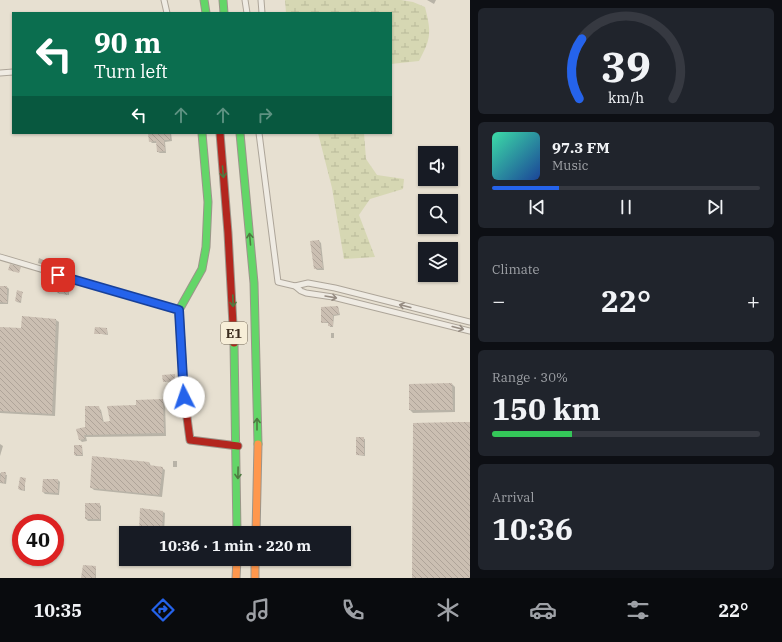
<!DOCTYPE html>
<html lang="en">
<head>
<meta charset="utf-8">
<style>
  :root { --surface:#171b24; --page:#20242c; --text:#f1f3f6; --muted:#9ea1a6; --line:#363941; --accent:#2563eb }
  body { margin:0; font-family:"IBM Plex Serif",serif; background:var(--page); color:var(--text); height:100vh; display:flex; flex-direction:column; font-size:15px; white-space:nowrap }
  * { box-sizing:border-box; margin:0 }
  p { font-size:13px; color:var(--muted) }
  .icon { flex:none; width:22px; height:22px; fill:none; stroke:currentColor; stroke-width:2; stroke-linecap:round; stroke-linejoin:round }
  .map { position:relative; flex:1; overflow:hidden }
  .sheet { display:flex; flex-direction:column; gap:8px; padding:8px; background:#0d0f14; width:312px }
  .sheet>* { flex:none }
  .hud { position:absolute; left:12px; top:12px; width:380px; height:122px; border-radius:0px; box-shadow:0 1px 3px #0004; background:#0b6e4f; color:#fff; overflow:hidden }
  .buttons { position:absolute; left:418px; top:146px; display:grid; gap:8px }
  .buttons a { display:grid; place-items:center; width:40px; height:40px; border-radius:0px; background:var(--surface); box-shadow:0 1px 3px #0004; font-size:20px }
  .speed { position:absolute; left:12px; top:514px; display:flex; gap:8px; font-size:20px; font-weight:700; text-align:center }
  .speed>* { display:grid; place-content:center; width:52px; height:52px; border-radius:50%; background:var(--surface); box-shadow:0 1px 3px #0004; line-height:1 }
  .speed .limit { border:6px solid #d22; background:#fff; color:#111 }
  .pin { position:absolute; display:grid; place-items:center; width:34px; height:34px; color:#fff; margin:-17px; border-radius:8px; box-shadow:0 2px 6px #0006 }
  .me { position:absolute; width:44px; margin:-22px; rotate:356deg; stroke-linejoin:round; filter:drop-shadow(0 0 3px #0008) }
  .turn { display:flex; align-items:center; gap:14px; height:84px; padding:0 16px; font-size:18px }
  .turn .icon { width:52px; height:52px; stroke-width:2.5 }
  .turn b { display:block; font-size:28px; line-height:34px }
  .lanes { display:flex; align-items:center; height:38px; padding:0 16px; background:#0003; justify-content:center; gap:20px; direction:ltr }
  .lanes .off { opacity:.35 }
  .big { font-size:30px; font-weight:700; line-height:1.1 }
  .sheet .widget { flex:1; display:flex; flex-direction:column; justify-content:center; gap:6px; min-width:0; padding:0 14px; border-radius:6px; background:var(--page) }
  .sheet .dial { align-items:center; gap:0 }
  .dial svg { height:104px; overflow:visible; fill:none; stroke:var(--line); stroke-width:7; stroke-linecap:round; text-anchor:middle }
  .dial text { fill:var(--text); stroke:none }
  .song { display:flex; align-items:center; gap:12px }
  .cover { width:48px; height:48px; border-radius:6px; background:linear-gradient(135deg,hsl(160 70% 55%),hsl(220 70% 35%)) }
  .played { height:4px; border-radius:2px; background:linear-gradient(90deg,var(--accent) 25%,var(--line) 25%) }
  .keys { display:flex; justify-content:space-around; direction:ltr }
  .heat { display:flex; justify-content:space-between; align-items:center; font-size:22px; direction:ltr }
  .charge { height:6px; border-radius:3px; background:linear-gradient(90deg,#34c759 30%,var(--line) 0) }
  .trip { position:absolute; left:119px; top:526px; width:232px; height:40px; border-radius:0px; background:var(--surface); box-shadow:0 1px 3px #0004; font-weight:700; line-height:40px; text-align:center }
  .dock { display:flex; height:64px; justify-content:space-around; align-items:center; background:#090b0e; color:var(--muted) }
  .dock .icon { width:28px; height:28px }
  .dock .selected { color:var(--accent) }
  .dock b { font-size:18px; color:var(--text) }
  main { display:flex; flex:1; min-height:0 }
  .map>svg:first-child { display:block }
  .wetland { fill:url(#wetland-marsh) }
  .shadow { fill:#0003 }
  .building { fill:url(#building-back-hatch) }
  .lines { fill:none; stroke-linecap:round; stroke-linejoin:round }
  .street-casing { stroke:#ada599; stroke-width:7 }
  .fast-casing { stroke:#9c958a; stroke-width:9 }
  .slow-casing { stroke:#9c958a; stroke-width:9 }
  .jam-casing { stroke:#9c958a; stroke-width:9 }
  .street { stroke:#efebe3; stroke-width:5 }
  .fast { stroke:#63d668; stroke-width:7 }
  .slow { stroke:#ff974d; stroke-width:7 }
  .jam { stroke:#b3261e; stroke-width:7 }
  .oneway { stroke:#4e7a40 }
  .oneway2 { stroke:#968c82 }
  .route-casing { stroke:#184099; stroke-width:10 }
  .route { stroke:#2563eb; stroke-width:7 }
  .labels { text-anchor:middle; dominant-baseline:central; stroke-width:4; stroke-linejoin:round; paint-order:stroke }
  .shield { fill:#f7eed8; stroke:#756857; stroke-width:1 }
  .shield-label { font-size:13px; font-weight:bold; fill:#3d2e20 }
</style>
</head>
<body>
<main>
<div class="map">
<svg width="470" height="578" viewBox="0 0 470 578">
  <defs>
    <pattern id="wetland-marsh" width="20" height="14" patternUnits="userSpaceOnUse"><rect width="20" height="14" fill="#d6d7b3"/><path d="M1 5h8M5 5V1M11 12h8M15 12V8" fill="none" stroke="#b9b99a"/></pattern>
    <pattern id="building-back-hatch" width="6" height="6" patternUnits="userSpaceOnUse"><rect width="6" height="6" fill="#cbbfb2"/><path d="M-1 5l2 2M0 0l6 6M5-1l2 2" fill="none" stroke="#afa499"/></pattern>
  </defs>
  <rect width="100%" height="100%" fill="#e7e0d1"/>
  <g class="wetland">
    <path d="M285,0H401L413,2L425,7C431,32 432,37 419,61L391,64V13H286Z"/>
    <path d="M318,133H364L366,159L377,175L404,179L403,189L370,199L359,215L375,257L344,259L332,188Z"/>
  </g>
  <g class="shadow">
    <path d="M427,0H436L434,4Z"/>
    <path d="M149,133H171L172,141L165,142L166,153H160L158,152L157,143H152L150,141Z"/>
    <path d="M319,241L321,243L324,270H317L315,268Z"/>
    <path d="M39,258L46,261L44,265L38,263Z"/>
    <path d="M69,283V295L58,293Z"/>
    <path d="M0,287H7L9,289L8,304H0Z"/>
    <path d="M22,293L21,303L17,302L16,301Z"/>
    <path d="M338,307L340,315L334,316L333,327H330L329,323H323L322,322Z"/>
    <path d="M56,320L59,322L55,416L0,413V328L22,329Z"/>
    <path d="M107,329L108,335L95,333Z"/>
    <rect x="331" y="333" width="3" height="5"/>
    <path d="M174,375L176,382L164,381Z"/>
    <path d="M452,384L455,387V412L413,413L410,410Z"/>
    <path d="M163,400L165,403L166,436L86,437L87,441L82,442L80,440L98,407L101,410L104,423L111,422L137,406Z"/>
    <path d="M357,438L365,439V456L357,455Z"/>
    <path d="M0,444L3,446L0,456Z"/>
    <path d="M82,446L83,456H76L75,455Z"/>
    <rect x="173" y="461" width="4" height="6"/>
    <path d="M149,462L151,466L162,468L165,470L162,497L94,490L91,487Z"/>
    <path d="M0,473L7,475L6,484L0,483Z"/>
    <path d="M25,479V491L20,490L19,489Z"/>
    <path d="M58,480L60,482L59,495L45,494L43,492Z"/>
    <path d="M99,504L101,506V521H88L86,519Z"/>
    <path d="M163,512L165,513L164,533H140Z"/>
    <path d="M96,567V578H82Z"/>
  </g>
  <g class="building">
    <path d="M148,133H170V140H164L165,151L157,152L156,141L149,142Z"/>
    <path d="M319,240L323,268L314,269L310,241Z"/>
    <path d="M10,264L21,267L19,273L8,270Z"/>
    <path d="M59,278L70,282L68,295L57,293Z"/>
    <path d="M0,286H7V303L0,302Z"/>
    <path d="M17,290L23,292L20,302L15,301Z"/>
    <path d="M338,306L339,314L333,315V326H328V322L321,323V307Z"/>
    <path d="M22,316L56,319L52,414L0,411V327L21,328Z"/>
    <path d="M95,327L107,328V334H94Z"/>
    <path d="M175,374V381L163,382L162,375Z"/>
    <path d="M452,383L453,410H409V384Z"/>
    <path d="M163,399L164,433L84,435L85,439L79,440L76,429L85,427V406H99L103,422L110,421L107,406L136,405V400Z"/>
    <path d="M457,422H470V578H412L413,423Z"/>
    <rect x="356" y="437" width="8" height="18"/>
    <rect x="74" y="445" width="8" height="10"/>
    <path d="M92,456L149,462V465L163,467L159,495L90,488Z"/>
    <path d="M1,472H6L4,483L0,482Z"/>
    <path d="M20,477L26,478L24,490L18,489Z"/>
    <path d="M43,479H58V493L42,492Z"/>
    <rect x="85" y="503" width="15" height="16"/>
    <path d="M140,508L163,511L162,533H139Z"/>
    <path d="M83,565L96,566L95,578H81Z"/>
  </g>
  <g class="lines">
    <g class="street-casing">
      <g id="street">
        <path d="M164,0L167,13"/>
        <path d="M245,0L247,13"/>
        <path d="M261,0L262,13"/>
        <path d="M0,73L13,72"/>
        <path d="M259,133L278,282L295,286L301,291L306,293L333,297L470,331"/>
        <path d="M0,257L179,310"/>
        <path d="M295,286L308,283L335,288L470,322"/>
      </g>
    </g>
    <g class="fast-casing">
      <g id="fast">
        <path d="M204,0L206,13"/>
        <path d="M223,0L224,13"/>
        <path d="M240,133L254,283L258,444"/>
        <path d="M234,343L237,533"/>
        <path d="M184,395L179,310L202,269L206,247L208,202L202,133"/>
      </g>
    </g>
    <g class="slow-casing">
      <g id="slow">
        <path d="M256,533L258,444"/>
        <path d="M255,559V578"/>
        <path d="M236,578L237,559"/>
      </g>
    </g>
    <g class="jam-casing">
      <g id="jam">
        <path d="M220,133L228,233L234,343"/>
        <path d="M184,395L190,440L238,446"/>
      </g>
    </g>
    <use href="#street" class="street"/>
    <use href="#fast" class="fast"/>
    <use href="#slow" class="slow"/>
    <use href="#jam" class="jam"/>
  </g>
  <defs><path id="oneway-shaft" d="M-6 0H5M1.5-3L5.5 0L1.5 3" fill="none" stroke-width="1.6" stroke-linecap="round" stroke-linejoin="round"/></defs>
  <g class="oneway">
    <use href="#oneway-shaft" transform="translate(223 172) rotate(85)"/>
    <use href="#oneway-shaft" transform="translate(250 239) rotate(-95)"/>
    <use href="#oneway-shaft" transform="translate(233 301) rotate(88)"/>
    <use href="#oneway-shaft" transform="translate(257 424) rotate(-90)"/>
    <use href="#oneway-shaft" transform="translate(238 473) rotate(91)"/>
  </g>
  <g class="oneway2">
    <use href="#oneway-shaft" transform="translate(331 297) rotate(10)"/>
    <use href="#oneway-shaft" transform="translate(405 306) rotate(-166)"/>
    <use href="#oneway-shaft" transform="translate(458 328) rotate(14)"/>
  </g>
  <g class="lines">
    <g class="route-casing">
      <path id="route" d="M58,275L179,310L184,397"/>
    </g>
    <use href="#route" class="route"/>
  </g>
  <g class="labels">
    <rect class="shield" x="221" y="322" width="26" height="22" rx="3"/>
    <g class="shield-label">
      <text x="234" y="333">E1</text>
    </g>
  </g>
</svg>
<div class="buttons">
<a><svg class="icon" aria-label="sound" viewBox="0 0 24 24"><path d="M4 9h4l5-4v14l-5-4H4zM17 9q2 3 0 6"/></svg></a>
<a><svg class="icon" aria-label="search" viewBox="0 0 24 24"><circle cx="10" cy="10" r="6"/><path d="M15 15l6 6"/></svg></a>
<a><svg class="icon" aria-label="layers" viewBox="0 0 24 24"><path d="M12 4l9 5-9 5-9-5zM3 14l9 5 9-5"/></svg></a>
</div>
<div class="speed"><div class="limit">40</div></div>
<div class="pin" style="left:58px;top:275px;background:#d93025"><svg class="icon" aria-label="arrive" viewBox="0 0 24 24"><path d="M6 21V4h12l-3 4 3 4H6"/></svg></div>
<svg class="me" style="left:184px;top:397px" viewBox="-20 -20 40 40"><circle r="19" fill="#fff"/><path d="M0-13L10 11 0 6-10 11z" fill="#2563eb"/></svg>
<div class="trip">10:36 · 1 min · 220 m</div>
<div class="hud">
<div class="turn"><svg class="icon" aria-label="left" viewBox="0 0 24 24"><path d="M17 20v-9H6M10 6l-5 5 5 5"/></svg><div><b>90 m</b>Turn left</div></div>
<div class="lanes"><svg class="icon" aria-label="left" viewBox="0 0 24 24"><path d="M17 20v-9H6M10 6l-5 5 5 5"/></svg><svg class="icon off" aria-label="ahead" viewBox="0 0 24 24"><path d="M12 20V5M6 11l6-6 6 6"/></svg><svg class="icon off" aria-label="ahead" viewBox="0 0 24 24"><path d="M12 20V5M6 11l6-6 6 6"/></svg><svg class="icon off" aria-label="right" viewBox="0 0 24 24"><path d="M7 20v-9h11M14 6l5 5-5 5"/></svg></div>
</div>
</div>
<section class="sheet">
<div class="widget dial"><svg viewBox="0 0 100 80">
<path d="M14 69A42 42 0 1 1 86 69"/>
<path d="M14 69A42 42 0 0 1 16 23" stroke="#2563eb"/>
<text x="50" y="56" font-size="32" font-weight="700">39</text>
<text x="50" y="72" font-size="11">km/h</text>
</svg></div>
<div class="widget">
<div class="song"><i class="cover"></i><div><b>97.3 FM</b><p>Music</p></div></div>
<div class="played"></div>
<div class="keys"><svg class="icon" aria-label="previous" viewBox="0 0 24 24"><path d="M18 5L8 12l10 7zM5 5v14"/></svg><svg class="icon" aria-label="pause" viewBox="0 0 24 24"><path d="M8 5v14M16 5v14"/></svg><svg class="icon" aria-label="next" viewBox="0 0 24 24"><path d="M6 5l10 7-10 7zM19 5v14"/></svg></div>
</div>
<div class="widget"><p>Climate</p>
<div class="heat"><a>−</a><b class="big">22°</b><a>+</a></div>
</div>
<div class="widget"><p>Range · 30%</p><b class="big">150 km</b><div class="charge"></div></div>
<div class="widget"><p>Arrival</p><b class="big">10:36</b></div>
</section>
</main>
<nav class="dock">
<b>10:35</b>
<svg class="icon selected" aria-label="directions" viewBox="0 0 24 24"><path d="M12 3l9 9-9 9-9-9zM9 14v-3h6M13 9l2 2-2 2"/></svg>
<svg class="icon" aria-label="music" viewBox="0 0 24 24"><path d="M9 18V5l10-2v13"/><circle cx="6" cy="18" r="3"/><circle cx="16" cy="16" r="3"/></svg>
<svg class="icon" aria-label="phone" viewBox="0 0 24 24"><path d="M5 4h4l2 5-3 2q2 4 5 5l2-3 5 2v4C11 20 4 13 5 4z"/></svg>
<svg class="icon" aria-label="climate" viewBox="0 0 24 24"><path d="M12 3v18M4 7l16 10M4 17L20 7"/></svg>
<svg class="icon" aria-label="car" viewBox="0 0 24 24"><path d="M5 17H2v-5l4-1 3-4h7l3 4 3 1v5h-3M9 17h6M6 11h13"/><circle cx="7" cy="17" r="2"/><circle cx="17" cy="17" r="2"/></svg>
<svg class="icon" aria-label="filters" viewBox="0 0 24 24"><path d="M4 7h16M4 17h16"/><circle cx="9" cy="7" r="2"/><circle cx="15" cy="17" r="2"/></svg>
<b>22°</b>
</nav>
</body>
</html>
